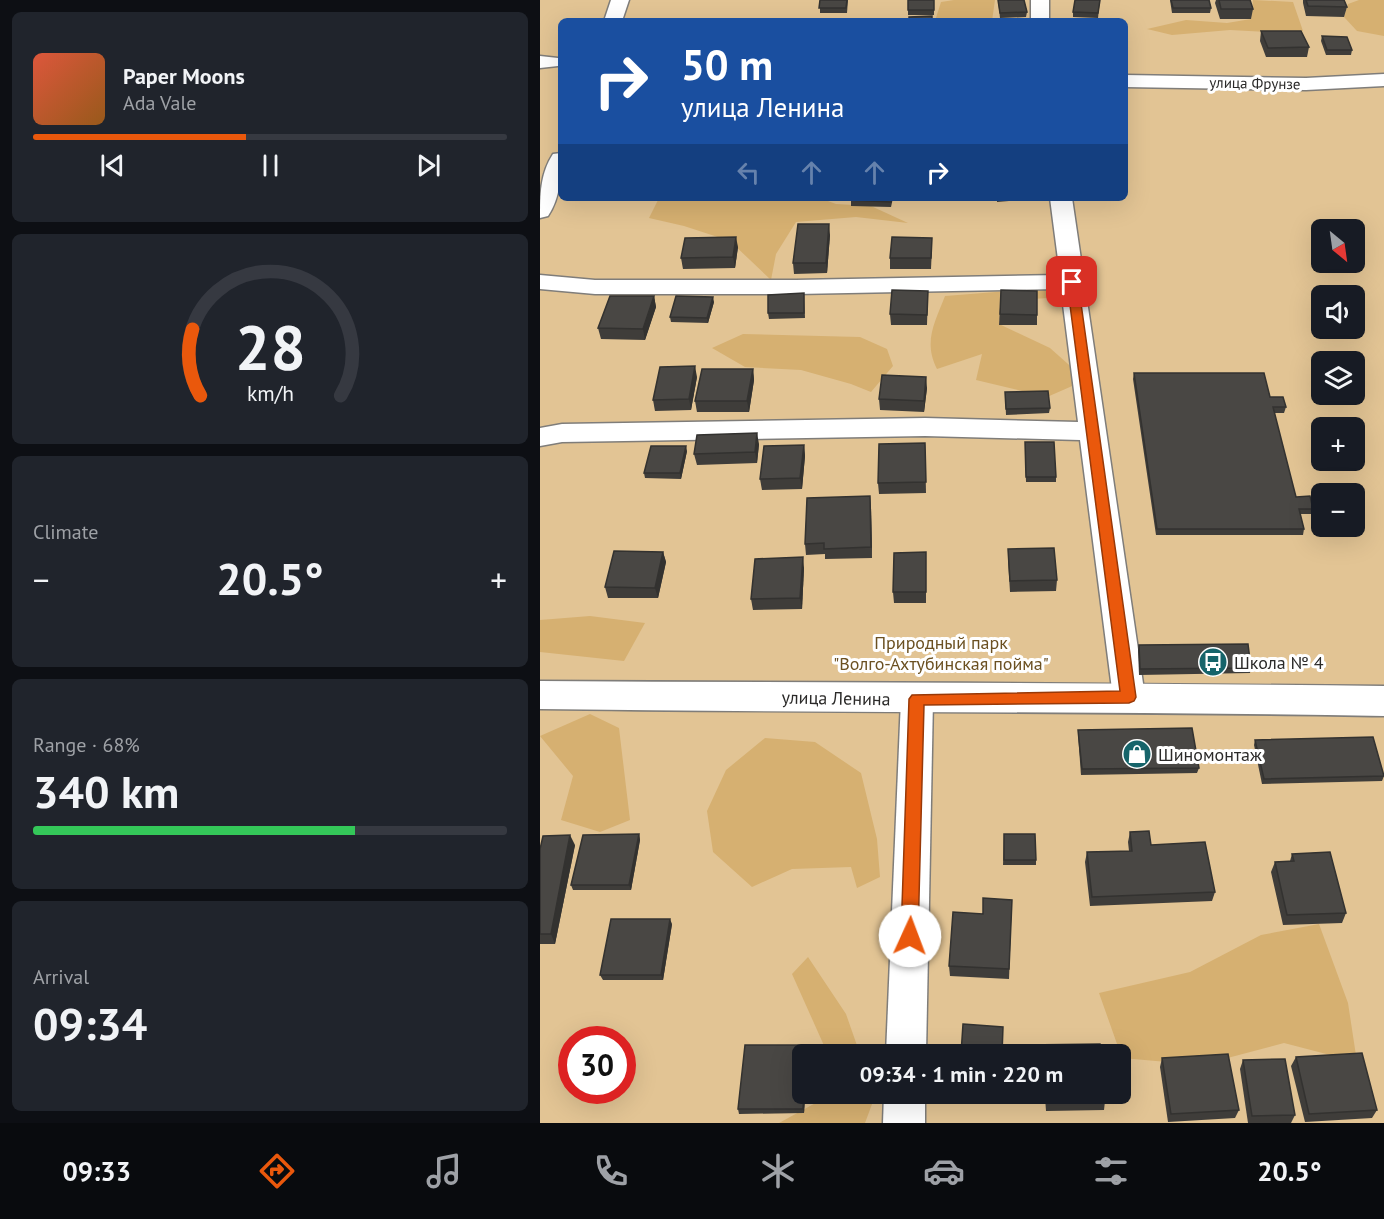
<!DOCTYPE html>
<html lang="en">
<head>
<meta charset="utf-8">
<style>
  :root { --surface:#171b24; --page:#20242c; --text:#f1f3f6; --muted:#9ea1a6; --line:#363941; --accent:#ea580c }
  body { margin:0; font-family:"PT Sans",sans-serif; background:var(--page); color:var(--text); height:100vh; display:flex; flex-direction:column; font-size:22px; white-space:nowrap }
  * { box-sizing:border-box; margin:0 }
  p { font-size:20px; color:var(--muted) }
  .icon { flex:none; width:33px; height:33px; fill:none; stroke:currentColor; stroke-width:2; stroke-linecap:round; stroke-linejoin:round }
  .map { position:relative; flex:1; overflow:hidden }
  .details { display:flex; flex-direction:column; gap:12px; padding:12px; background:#0d0f14; width:540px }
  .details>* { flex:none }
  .guide { position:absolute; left:18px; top:18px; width:570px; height:183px; border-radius:9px; box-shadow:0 6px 24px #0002; background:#1a4fa0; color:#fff; overflow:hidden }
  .needle { width:39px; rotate:151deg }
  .fabs { position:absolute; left:771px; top:219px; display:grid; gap:12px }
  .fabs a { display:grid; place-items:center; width:54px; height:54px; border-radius:9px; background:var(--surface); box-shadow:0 6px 24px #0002; font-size:30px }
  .speed { position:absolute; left:18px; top:1026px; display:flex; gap:12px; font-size:30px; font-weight:700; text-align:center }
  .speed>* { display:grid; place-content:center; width:78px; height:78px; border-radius:50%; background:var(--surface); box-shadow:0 6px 24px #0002; line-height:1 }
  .speed .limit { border:9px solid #d22; background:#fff; color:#111 }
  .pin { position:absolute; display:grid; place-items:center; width:51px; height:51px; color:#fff; margin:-26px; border-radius:12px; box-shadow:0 3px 9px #0006 }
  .me { position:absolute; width:66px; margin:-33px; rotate:2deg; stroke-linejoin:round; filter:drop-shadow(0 0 4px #0008) }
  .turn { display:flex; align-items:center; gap:21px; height:126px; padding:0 24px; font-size:27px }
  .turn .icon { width:78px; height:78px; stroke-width:2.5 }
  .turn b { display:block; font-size:42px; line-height:51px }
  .lanes { display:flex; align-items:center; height:57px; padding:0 24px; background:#0003; justify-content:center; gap:30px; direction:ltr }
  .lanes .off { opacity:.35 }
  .big { font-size:45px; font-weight:700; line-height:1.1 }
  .details .tile { flex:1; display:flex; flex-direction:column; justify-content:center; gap:9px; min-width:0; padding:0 21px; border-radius:9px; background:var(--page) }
  .details .dial { align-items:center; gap:0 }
  .dial svg { height:156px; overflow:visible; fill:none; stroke:var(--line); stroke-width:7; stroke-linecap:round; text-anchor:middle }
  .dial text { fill:var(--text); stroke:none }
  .song { display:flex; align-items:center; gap:18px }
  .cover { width:72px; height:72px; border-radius:9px; background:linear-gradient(135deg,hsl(10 70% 55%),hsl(30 70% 35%)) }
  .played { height:6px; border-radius:3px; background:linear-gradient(90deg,var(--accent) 45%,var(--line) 45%) }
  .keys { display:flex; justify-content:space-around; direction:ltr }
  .heat { display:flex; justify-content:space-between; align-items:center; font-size:33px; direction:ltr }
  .charge { height:9px; border-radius:4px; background:linear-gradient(90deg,#34c759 68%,var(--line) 0) }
  .trip { position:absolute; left:252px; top:1044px; width:339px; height:60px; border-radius:9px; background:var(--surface); box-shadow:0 6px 24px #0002; font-weight:700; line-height:60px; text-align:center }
  .tab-bar { display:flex; height:96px; justify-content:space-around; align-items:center; background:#090b0e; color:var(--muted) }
  .tab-bar .icon { width:42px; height:42px }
  .tab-bar .active { color:var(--accent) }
  .tab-bar b { font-size:27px; color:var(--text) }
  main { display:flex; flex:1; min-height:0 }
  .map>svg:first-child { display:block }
  .green { fill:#e2c494; fill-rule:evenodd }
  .forest { fill:#d6b071 }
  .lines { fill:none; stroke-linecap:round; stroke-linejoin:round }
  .street-casing { stroke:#7f7d7a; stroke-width:3 }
  .secondary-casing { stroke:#7f7d7a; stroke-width:3 }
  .street { fill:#fff; fill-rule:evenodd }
  .secondary { fill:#fff; fill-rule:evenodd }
  .wall { fill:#3f3d3a }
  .shaded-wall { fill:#333230 }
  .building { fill:#494744; stroke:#333230; stroke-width:1.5 }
  .route { fill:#ea580c; stroke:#983908; stroke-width:1.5 }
  .labels { text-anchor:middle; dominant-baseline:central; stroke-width:6; stroke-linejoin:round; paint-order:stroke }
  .far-street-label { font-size:15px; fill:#2b2a29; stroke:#fff }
  .park-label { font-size:18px; fill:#6b5021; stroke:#fff }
  .poi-label { font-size:18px; fill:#2b2a29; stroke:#fff; text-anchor:start }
  .street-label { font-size:18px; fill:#2b2a29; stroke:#fff }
</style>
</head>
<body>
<main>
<section class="details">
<div class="tile">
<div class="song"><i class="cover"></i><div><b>Paper Moons</b><p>Ada Vale</p></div></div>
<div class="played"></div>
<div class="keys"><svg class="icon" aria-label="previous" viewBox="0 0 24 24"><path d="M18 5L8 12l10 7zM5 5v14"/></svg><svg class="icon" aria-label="pause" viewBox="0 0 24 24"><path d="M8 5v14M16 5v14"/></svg><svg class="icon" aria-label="next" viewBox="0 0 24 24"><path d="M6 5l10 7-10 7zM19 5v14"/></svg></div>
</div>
<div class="tile dial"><svg viewBox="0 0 100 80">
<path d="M14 69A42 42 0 1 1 86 69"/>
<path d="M14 69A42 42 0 0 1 10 35" stroke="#ea580c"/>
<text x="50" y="56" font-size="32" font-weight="700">28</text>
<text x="50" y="72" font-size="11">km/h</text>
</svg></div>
<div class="tile"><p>Climate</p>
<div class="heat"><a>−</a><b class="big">20.5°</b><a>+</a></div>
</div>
<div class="tile"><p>Range · 68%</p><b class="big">340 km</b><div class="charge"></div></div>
<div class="tile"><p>Arrival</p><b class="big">09:34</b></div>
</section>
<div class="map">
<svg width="844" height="1123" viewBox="0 0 844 1123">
  <rect width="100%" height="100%" fill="#edebe7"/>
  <path class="green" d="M0,0H844V1123H0ZM21,21H585V198H21ZM782,230H814V262H782ZM782,296H814V328H782ZM782,362H814V394H782ZM782,428H814V460H782ZM782,494H814V526H782ZM32,1040H82V1090H32ZM262,1054H580V1094H262Z"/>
  <g class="forest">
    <path d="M414,0H455L452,21H395L401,2Z"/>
    <path d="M713,0L753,2L763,31L747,33L690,30L632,35L607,29L646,20L687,23L711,19Z"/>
    <path d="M819,0H844V36L817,31L804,17L808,4Z"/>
    <path d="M119,198H280L296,204L331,206L368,223L316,217L256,222L236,254L231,280L190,241L144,226L109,218Z"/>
    <path d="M507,288L508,298L461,301L459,324L510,348L546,380L507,397L436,380L442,354L397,369C383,342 395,322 405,296Z"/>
    <path d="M203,334L320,337L347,349L353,366L331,392L311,384L261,370L205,367L172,348Z"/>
    <path d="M50,616L105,623L84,661L0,652V620Z"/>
    <path d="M50,714L79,728L90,820L60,832L21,820L33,776L0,736Z"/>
    <path d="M225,738L275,742L321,773L337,839L340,877L317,888L311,867L252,869L212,887L173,852L167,811L186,770Z"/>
    <path d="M779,924L808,1003L817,1062L744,1043L661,1065L582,1058L559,993L650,972L721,935Z"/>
    <path d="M268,957L306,1014L320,1054H286V1050L252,974Z"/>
    <path d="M282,1094H334L335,1096L325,1123H239L281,1100Z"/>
  </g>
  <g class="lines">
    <g class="street-casing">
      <g id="street">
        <path d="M71,0H89L82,21H64Z"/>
        <rect x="491" y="0" width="18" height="21"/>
        <path d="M0,56L18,58L21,62L18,66L0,68Z"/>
        <path d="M844,74V86L766,90L585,87V75L766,78Z"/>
        <path d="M21,153C21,175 21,196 8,216L0,218C0,195 0,174 13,154Z"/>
        <path d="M510,198H532L605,697L601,706L589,710L577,706L573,697L540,440L385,436L22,442L0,446V428L22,424L385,418L538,422L521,289L256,294H55L0,289V275L55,280H256L520,275Z"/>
        <path d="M377,686L389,690L393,699L386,1054H346L361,699L365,690Z"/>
        <path d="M344,1094H385V1123H343Z"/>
      </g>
    </g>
    <g class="secondary-casing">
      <path id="secondary" d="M0,681C281,683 563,682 844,686V716C563,711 281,713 0,709Z"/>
    </g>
    <use href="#street" class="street"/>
    <use href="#secondary" class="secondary"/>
  </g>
  <g class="wall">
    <path d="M280,0H308L307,13H280Z"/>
    <path d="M394,0V15H368V10Z"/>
    <path d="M458,0H484L487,12L486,17L460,18Z"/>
    <path d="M560,0L558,18L533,17V12Z"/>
    <path d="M630,0H669L671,8L670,13H632Z"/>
    <path d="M676,0H710L713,9L711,19H680L675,3Z"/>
    <path d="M763,0H804L807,7L804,17L766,16L763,3Z"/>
    <path d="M721,31L769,47L767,57H726L720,41Z"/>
    <path d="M782,36L812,50L811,55H786L781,41Z"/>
    <path d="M311,198H353L351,207L311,206Z"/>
    <path d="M457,198H482V200L457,202Z"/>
    <path d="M290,235L287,273L254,274L253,263Z"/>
    <path d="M198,247L195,268L143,269L141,258Z"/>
    <path d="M392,248L391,269H350V258Z"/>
    <path d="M461,290L497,315V325H459Z"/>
    <path d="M388,291L387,325H351L350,314Z"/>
    <path d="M264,293L265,318L229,319L228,313Z"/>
    <path d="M114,296L116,307L105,340L61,339L58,328Z"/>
    <path d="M174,302L168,323L131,322L130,317Z"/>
    <path d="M213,369L214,380L209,412H157L155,401Z"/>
    <path d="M594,373L730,397L746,407L744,413H734L756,497L773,509L771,514H760L764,529L763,535H616L593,379Z"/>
    <path d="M157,377L151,410L115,411L113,400Z"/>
    <path d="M387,388L384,412L340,410L339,399Z"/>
    <path d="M465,392L510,408L509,413L466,415Z"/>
    <path d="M485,442L516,477V482H486Z"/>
    <path d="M385,443L386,493L339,494L338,483Z"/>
    <path d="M219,444L217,463L157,465L154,454Z"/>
    <path d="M264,445L265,456L262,489L222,490L220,479Z"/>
    <path d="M147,451L141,479L105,478L104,473Z"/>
    <path d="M331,507L332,558L285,559V554L266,555L265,544Z"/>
    <path d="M468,549L517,580L516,591L470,592L468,560Z"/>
    <path d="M123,552L126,562L118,598H68L65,587Z"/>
    <path d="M386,552V603H354L353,592Z"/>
    <path d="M264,568L262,609L213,610L211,599Z"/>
    <path d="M599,645L711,668L710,673L599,675L598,650Z"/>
    <path d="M538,730L659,768L657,773L541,775L538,735Z"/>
    <path d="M715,740L844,776L842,781L722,784L714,745Z"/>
    <path d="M590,832L611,845L675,892L672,901L550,906L545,862L547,852L589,851L588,842Z"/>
    <path d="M99,834L100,840L91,890H33L31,885Z"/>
    <path d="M464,834L496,860V865H463Z"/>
    <path d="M35,845L15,944H0V849Z"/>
    <path d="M752,854L806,913L802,923L743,925L731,872L735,862L750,861Z"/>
    <path d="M472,900L469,979L410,976L409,966L443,914Z"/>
    <path d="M132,924L123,980H63L60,975Z"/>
    <path d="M268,1045L269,1049L264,1113L199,1114L198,1109Z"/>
    <path d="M756,1057L837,1110L832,1118L765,1122L751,1066Z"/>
    <path d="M622,1058L699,1110L695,1118L628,1122L620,1067Z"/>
    <path d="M703,1060L755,1115L751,1123H708L700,1069Z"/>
    <path d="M487,1094H565V1101L564,1110L506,1111L505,1097L487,1098Z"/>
  </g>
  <g class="shaded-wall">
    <path d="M289,224L290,235L287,273L286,263Z"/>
    <path d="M196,237L198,247L195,268L193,257Z"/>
    <path d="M114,296L116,307L105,340L103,329Z"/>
    <path d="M173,297L174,302L168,323L167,318Z"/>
    <path d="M155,366L157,377L151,410L149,399Z"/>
    <path d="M213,369L214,380L209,412L207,401Z"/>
    <path d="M386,377L387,388L384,412V401Z"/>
    <path d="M217,433L219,444L217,463L215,452Z"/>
    <path d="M264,445L265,456L262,489L260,478Z"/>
    <path d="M146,446L147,451L141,479L140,473Z"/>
    <path d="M330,496L331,507L332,558L331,547Z"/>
    <path d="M123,552L126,562L118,598L115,588Z"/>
    <path d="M263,557L264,568L262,609L260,598Z"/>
    <path d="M99,834L100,840L91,890L89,885Z"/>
    <path d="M30,835L35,845L15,944L11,934Z"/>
    <path d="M130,919L132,924L123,980L121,975Z"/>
    <path d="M264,1094H265L264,1113L263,1109Z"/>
  </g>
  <g class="building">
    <path d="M280,0H307L306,8H279Z"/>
    <rect x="368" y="0" width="26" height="10"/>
    <path d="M458,0H484L487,12L460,13Z"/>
    <path d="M535,0H560L558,13L533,12Z"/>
    <path d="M631,0H669L671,8H633Z"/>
    <path d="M679,0H710L713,9H681Z"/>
    <path d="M766,0H804L807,7L768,6Z"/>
    <path d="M392,16V21H369V17Z"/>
    <path d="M721,31H761L769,47L728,48Z"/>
    <path d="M782,36L807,37L812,50H787Z"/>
    <path d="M311,198H352L351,202L310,200Z"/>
    <path d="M258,224H289L286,263H253Z"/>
    <path d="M196,237L193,257L141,258L145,238Z"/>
    <path d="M352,237L392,238L391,258H350Z"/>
    <path d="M352,290L388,291L387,315L350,314Z"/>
    <path d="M461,290L497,291V315L460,314Z"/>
    <path d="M264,293V313H228V295Z"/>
    <path d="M70,296H114L103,329L58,328Z"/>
    <path d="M136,296L173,297L167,318L130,317Z"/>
    <path d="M155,366L149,399L113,400L120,367Z"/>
    <path d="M162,369H213L207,401H155Z"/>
    <path d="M594,373H724L730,397H743L746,407H733L756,497L770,496L773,509H759L764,529H617Z"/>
    <path d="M342,375L386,377L384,401L339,399Z"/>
    <path d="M508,391L510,408L466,409L465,392Z"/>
    <path d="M217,433L215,452L154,454L157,435Z"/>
    <path d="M485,442H514L516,477H486Z"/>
    <path d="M385,443L386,482L338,483L339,444Z"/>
    <path d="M264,445L260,478L220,479L224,446Z"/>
    <path d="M111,446H146L140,473H104Z"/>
    <path d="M330,496L331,547L284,549V543L265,544L267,498Z"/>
    <path d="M514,548L517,580L470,581L468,549Z"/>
    <path d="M74,551L123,552L115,588L65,587Z"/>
    <path d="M386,552V592H353L354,553Z"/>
    <path d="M263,557L260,598L211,599L215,559Z"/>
    <path d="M708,644L711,668L600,669L599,645Z"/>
    <path d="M652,728L659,768L542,769L538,730Z"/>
    <path d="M833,737L844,776L724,779L715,740Z"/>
    <path d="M609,831L611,845L665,842L675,892L552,897L547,852L592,851L590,832Z"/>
    <path d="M99,834L89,885H31L43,835Z"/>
    <path d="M464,834H495L496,860H464Z"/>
    <path d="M30,835L11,934H0V849L3,836Z"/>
    <path d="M790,852L806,913L747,915L735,862L754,861L752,854Z"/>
    <path d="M443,898L472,900L469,969L409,966L413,912L443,914Z"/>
    <path d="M71,919H130L121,975H60Z"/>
    <path d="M423,1024L463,1027L462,1054H421Z"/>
    <path d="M560,1044L561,1054H486V1045Z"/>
    <path d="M205,1045H268L267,1054H262V1094H264L263,1109H198Z"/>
    <path d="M822,1053L837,1110L769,1114L756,1057Z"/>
    <path d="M688,1054L699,1110L631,1114L622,1058Z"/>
    <path d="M745,1059L755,1115L712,1116L703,1060Z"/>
    <path d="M506,1094H565V1101L507,1103Z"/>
  </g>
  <path class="route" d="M532,279L538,282L596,697L594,701L589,703L384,705L378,936L376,942L370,944L364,942L361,936L369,699L372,695L580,691L527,282Z"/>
  <defs>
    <g id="bus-disc" transform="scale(1.5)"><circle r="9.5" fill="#16646a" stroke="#fff"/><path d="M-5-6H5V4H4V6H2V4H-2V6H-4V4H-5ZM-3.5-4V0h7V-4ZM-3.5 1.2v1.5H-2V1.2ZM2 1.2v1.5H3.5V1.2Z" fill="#fff"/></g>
    <g id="shop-disc" transform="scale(1.5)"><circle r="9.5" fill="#16646a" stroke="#fff"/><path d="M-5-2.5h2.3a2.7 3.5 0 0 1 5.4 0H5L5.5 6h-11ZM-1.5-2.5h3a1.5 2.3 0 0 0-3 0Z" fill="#fff"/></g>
  </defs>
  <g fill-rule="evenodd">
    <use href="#bus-disc" x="673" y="662"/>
    <use href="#shop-disc" x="597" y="754"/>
  </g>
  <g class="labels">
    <g class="far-street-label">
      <text transform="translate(715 83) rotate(1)">улица Фрунзе</text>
    </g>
    <g class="park-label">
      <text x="401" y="642">Природный парк<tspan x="401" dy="21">"Волго-Ахтубинская пойма"</tspan></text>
    </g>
    <g class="poi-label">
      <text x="694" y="662">Школа № 4</text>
      <text x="618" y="754">Шиномонтаж</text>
    </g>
    <g class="street-label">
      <text transform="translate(296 698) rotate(1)">улица Ленина</text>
    </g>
  </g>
</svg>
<div class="fabs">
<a><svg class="needle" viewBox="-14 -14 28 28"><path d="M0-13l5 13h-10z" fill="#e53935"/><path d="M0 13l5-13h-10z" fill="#9ea1a6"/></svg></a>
<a><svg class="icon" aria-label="sound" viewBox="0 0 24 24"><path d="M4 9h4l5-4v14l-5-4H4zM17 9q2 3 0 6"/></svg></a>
<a><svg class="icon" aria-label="layers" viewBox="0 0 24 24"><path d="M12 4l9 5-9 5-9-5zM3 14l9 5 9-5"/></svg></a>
<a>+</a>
<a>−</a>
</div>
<div class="speed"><div class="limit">30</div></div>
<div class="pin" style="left:532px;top:282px;background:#d93025"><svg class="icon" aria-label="arrive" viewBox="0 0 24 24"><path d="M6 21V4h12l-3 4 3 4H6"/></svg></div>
<svg class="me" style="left:370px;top:936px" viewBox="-20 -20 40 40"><circle r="19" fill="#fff"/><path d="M0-13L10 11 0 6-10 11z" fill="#ea580c"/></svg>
<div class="trip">09:34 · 1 min · 220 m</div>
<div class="guide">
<div class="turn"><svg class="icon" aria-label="right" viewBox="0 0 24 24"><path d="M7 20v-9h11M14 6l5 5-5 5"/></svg><div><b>50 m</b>улица Ленина</div></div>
<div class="lanes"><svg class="icon off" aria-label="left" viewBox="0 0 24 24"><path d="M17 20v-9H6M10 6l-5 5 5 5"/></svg><svg class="icon off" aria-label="ahead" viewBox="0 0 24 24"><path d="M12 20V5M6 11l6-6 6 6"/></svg><svg class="icon off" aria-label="ahead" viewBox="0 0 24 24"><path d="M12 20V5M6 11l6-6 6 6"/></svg><svg class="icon" aria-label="right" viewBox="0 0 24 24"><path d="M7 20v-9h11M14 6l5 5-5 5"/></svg></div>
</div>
</div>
</main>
<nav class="tab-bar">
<b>09:33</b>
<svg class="icon active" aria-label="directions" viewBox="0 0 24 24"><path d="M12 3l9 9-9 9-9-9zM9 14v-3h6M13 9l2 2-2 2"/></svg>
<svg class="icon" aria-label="music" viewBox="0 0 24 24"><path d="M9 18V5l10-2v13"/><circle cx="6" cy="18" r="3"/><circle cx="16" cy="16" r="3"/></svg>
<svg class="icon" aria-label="phone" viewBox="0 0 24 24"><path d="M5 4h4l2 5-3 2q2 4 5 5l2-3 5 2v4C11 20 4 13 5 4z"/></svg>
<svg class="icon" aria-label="climate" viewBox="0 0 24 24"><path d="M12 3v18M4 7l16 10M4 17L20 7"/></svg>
<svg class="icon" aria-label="car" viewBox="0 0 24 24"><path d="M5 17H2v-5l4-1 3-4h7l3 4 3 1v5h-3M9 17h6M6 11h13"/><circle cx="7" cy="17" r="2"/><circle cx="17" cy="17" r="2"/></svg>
<svg class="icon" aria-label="filters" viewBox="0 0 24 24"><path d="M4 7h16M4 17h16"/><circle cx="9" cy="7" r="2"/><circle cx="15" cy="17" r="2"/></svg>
<b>20.5°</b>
</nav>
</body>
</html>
